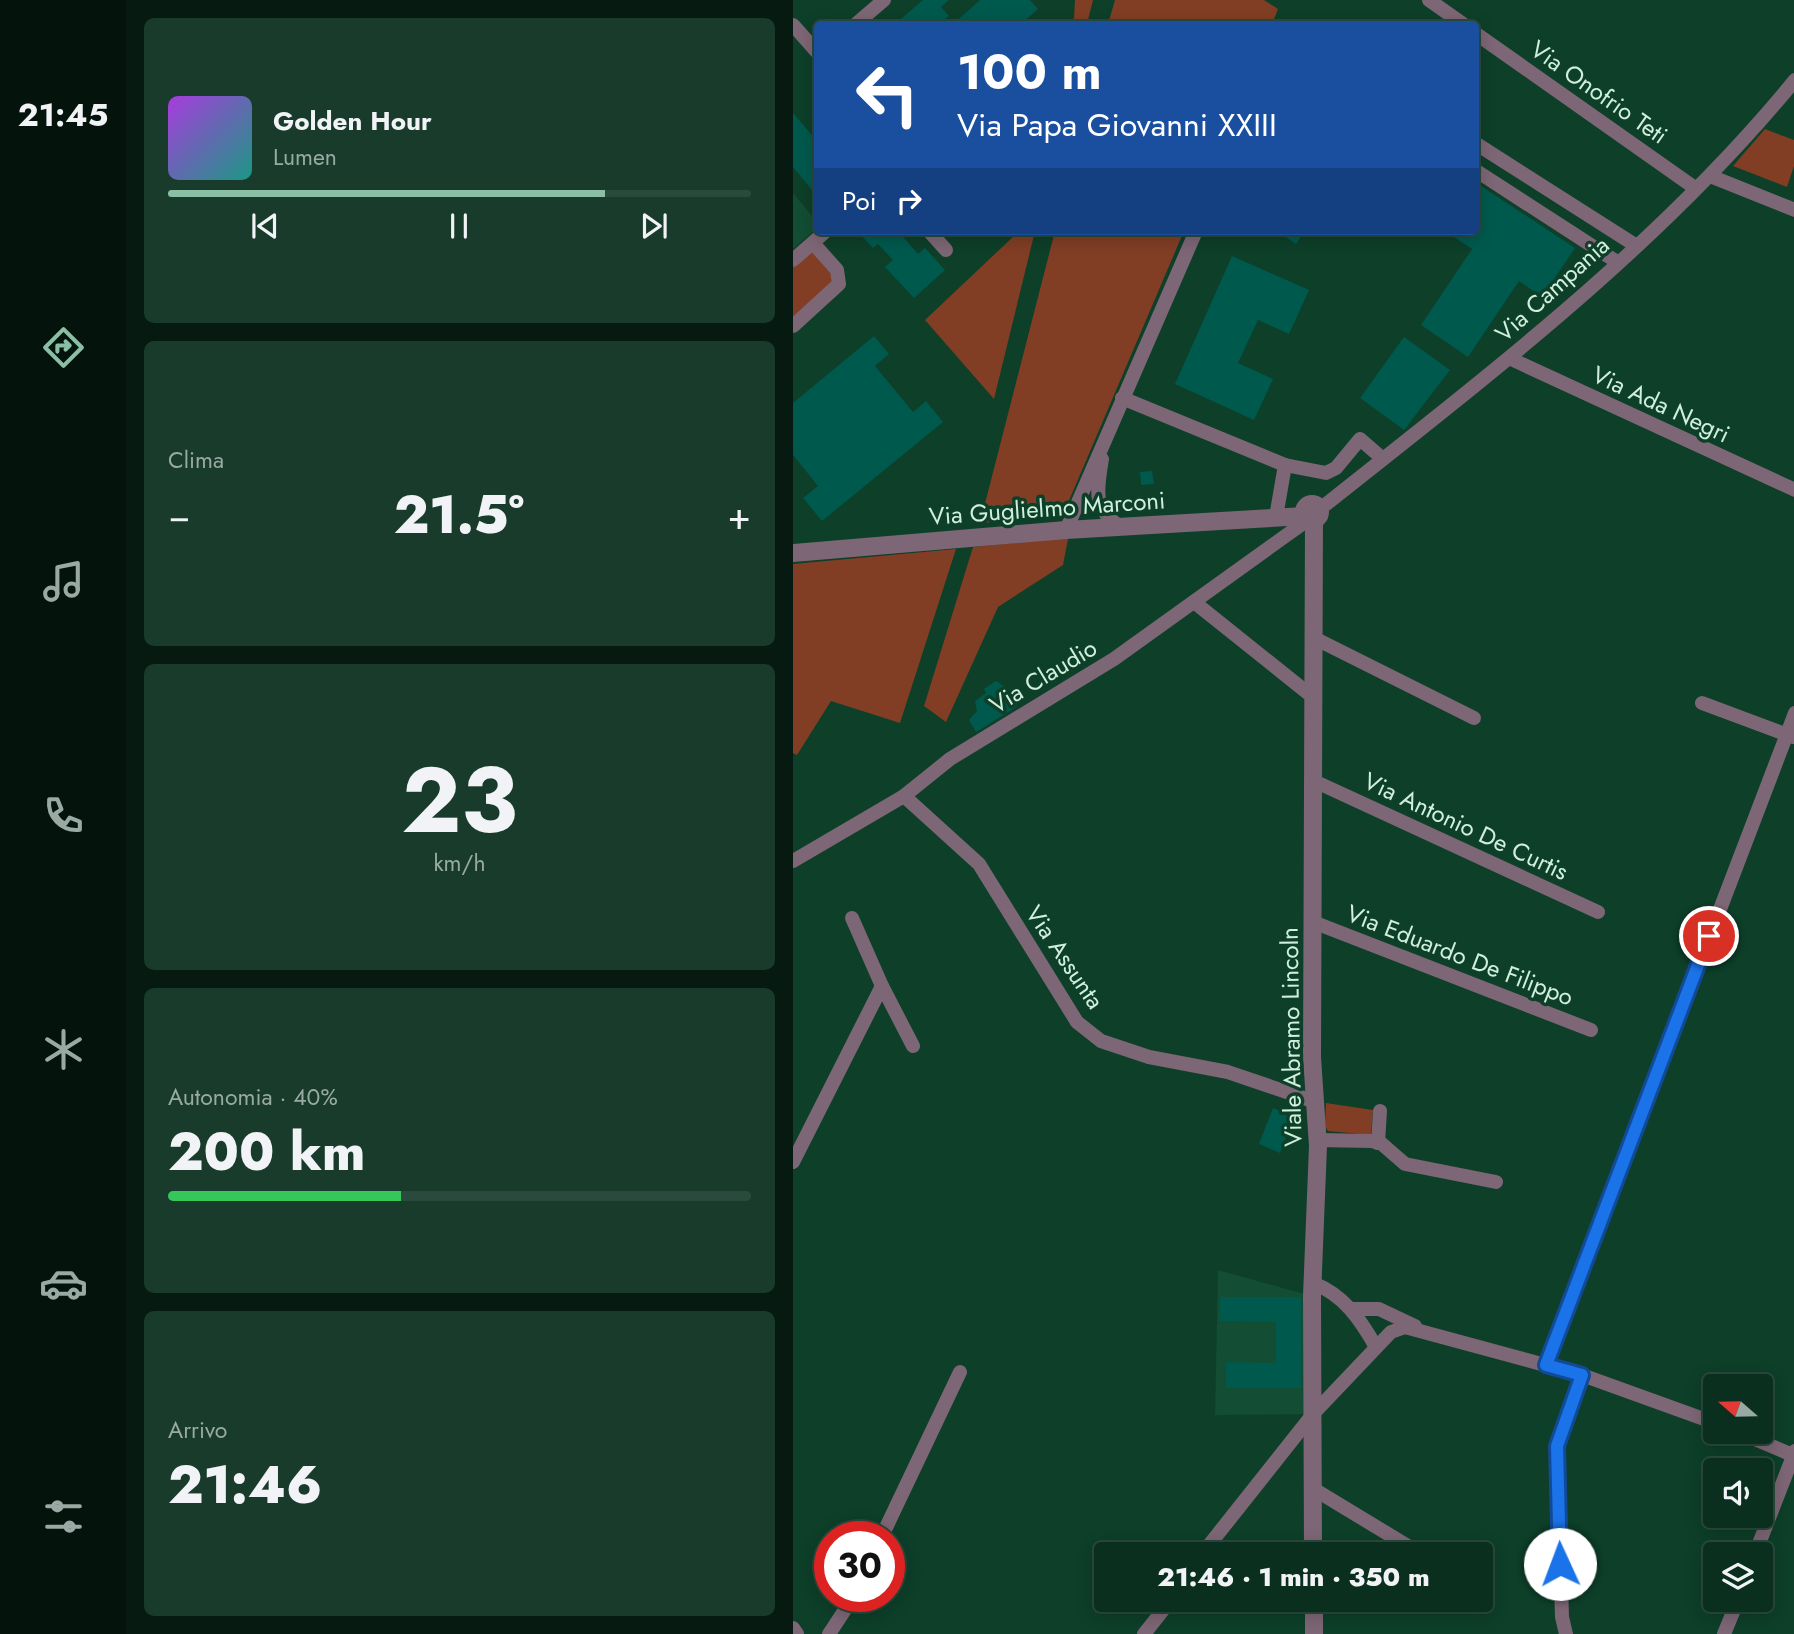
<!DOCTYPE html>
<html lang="it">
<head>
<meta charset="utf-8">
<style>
  :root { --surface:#0a2f1f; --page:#183b2c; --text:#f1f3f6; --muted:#99a9a4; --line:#2a4a3d; --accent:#8abfa5 }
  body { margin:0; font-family:Jost,sans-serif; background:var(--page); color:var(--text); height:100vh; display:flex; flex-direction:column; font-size:26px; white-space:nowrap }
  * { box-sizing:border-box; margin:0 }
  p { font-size:23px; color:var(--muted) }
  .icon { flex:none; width:38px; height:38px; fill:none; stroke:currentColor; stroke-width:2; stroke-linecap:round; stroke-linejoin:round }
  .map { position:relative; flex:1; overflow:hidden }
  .drawer { display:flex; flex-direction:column; gap:18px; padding:18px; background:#061a11; width:667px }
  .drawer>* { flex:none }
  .banner { position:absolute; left:21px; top:21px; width:665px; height:214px; border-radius:7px; box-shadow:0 4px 18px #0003,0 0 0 2px var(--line); background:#1a4fa0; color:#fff; overflow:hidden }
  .needle { width:46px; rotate:290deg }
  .buttons { position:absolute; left:910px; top:1374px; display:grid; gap:14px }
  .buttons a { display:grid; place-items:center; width:70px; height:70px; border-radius:7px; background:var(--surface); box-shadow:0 4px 18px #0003,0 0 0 2px var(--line); font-size:35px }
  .speed { position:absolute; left:21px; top:1521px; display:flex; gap:14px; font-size:35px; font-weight:700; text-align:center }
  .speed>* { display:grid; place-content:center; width:91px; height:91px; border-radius:50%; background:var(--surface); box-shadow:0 4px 18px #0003,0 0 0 2px var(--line); line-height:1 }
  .speed .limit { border:10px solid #d22; background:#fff; color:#111 }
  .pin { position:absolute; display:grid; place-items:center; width:60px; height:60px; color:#fff; margin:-30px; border:4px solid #fff; border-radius:50%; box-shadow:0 2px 7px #0007 }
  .me { position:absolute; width:77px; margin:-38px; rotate:358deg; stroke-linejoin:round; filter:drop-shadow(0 0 5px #0008) }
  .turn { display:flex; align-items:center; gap:24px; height:147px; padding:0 28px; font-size:32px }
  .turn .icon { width:91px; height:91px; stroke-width:2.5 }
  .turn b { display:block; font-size:49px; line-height:60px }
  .then { display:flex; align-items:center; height:66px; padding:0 28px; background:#0003; gap:14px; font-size:26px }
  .big { font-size:52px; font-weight:800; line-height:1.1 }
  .drawer .card { flex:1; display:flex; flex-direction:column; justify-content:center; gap:10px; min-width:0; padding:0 24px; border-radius:10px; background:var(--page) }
  .drawer .dial { align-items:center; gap:0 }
  .dial b { font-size:91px; line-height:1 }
  .song { display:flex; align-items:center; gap:21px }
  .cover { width:84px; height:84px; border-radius:10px; background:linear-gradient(135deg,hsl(280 70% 55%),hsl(170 70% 35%)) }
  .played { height:7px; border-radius:4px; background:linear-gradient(90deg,var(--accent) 75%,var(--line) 75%) }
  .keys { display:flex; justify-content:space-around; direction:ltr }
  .heat { display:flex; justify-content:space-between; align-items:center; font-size:38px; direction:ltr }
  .charge { height:10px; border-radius:5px; background:linear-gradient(90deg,#34c759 40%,var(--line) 0) }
  .trip { position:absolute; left:301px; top:1542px; width:399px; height:70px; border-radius:7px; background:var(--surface); box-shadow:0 4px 18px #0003,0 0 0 2px var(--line); font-weight:800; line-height:70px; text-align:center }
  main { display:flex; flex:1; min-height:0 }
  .menu { display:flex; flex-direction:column; width:126px; justify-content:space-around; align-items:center; background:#04130c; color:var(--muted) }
  .menu .icon { width:49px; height:49px }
  .menu .on { color:var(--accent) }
  .menu b { font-size:32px; color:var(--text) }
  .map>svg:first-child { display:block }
  .built { fill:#124d34 }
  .green { fill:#813e25 }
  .building { fill:#00594d }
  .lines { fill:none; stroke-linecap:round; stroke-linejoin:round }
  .minor { stroke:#7d6675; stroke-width:14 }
  .tertiary { stroke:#7d6675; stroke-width:18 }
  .route-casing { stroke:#114b97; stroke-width:18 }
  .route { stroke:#1a73e8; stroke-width:12 }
  .labels { text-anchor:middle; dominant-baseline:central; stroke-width:7; stroke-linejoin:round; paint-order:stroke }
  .street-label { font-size:24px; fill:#d0f0dd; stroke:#0d3f29 }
</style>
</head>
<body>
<main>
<nav class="menu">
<b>21:45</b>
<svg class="icon on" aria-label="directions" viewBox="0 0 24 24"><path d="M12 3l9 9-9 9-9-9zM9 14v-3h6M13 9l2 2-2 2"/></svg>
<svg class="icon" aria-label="music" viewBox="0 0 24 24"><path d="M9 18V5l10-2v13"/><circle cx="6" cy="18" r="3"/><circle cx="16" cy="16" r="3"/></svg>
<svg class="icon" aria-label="phone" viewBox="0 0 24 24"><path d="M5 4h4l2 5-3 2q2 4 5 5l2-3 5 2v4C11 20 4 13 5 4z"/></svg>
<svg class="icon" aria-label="climate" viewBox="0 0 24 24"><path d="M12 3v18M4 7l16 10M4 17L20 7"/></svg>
<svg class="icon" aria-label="car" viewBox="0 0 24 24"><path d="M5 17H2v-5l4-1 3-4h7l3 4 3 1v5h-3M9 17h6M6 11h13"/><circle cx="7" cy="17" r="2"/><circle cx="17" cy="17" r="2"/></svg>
<svg class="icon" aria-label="filters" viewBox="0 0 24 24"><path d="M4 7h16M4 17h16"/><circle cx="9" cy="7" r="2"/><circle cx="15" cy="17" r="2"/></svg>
</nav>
<section class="drawer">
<div class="card">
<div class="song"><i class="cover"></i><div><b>Golden Hour</b><p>Lumen</p></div></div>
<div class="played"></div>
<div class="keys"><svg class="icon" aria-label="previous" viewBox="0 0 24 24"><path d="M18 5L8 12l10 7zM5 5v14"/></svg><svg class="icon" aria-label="pause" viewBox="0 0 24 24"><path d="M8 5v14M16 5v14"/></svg><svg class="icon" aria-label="next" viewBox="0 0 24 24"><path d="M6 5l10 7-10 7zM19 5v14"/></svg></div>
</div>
<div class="card"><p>Clima</p>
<div class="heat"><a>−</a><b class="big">21.5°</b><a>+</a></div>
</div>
<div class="card dial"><b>23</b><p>km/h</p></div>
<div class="card"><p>Autonomia · 40%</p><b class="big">200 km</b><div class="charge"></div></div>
<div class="card"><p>Arrivo</p><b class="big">21:46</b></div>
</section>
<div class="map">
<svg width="1002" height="1634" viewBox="0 0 1002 1634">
  <rect width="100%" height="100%" fill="#0d3f29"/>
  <g class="built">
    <path d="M0,193L24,222V228L0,249Z"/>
    <path d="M425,1270L519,1296L520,1414L422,1415Z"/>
  </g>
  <g class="green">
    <path d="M282,0H300L294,24H274L281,18Z"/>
    <path d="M322,0H471L485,9L479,24H315Z"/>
    <path d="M972,129L1001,140V166L994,187L940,166Z"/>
    <path d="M218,231H242L201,399L132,320L222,235Z"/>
    <path d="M262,231H391L269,517L187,523Z"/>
    <path d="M22,241L46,284L0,322V260Z"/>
    <path d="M260,539H275L270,565L205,607L153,722L131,706L180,547Z"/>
    <path d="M163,549L107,723L38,701L4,755L0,753V564Z"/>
    <path d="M533,1103L580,1110L578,1135L535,1131L532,1126Z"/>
  </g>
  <g class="building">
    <path d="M130,0H156L148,7L156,16L146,24H102Z"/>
    <path d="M187,0H237L245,9L228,24H160Z"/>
    <path d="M0,113L24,141V196L0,167Z"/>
    <path d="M682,182L782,248L749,297L726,281L675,357L628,325L679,249L652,231H682Z"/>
    <path d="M64,231H105L125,254L132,248L152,270L121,298L92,267L100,260L85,244L80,248Z"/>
    <path d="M484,231H512L503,244Z"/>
    <path d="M439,256L516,290L496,334L465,320L445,363L480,379L461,420L382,384Z"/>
    <path d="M81,336L96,354L82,366L120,412L133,401L150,422L29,521L10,498L25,486L0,455V403Z"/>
    <path d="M611,337L657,370L611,430L567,398Z"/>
    <path d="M359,471L361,484L348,485L347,472Z"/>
    <path d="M203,681L228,697L223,707L183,732L176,720L184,711L182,701L193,693L191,689Z"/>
    <path d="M480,1108L502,1116L487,1153L466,1144Z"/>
    <path d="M427,1297H508V1388H433V1362L483,1363V1322L426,1321Z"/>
  </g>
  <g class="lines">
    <g class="minor">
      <path d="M636,0L670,24"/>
      <path d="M63,24L91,0"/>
      <path d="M0,25L24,52"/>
      <path d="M682,33L902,188"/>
      <path d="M682,143L842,245"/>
      <path d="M682,170L824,262"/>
      <path d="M917,176L1002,210"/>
      <path d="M136,231L153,250"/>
      <path d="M0,260L33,231"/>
      <path d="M0,326L46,284L44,270L20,243"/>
      <path d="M716,358L1002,490"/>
      <path d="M329,398L492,465L483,517"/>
      <path d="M309,459C304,490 299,509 328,527"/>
      <path d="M492,465L533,473L543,468L567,439L590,459"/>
      <path d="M527,509C693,377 866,246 1002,80"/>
      <path d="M273,530L403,231"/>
      <path d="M401,602L521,698"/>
      <path d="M521,638L681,718"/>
      <path d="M909,703L1000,737"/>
      <path d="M521,781L805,912"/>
      <path d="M111,796L186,864L284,1022L308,1041L356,1057L435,1072L520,1101"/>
      <path d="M0,861L111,796L157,759L321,659L516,519"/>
      <path d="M59,918L89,986"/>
      <path d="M520,922L798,1030"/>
      <path d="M524,1140L579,1141L589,1144L612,1164L703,1182"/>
      <path d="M585,1143L587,1111"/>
      <path d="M0,1162L89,986L120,1046"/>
      <path d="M520,1283C551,1295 567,1319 583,1347"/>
      <path d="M559,1309H586L622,1326"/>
      <path d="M753,1365L1002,713"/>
      <path d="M945,1432L1002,1456"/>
      <path d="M519,1488L628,1554"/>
      <path d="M89,1536L167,1372"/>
      <path d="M409,1554L520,1414L598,1332L612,1327L789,1375L922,1423"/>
      <path d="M962,1554L1002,1451"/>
      <path d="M0,1628L4,1634"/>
      <path d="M36,1634L61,1596"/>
      <path d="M351,1634L378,1600"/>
      <path d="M773,1634L769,1617L764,1446L789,1375"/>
      <path d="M931,1634L945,1600"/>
    </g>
    <g class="tertiary">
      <circle cx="519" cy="512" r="8"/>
      <path d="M0,553L273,530L512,516"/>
      <path d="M520,1554L519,1296L525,1146L519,1057L521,520"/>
      <path d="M521,1600V1634"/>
    </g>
  </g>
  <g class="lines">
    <g class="route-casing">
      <path id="route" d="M767,1564L764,1446L789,1375L753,1365L916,936"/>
    </g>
    <use href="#route" class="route"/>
  </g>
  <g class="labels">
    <g class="street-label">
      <text transform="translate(806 92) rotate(35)">Via Onofrio Teti</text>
      <text transform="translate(759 289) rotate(-42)">Via Campania</text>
      <text transform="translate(868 404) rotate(25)">Via Ada Negri</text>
      <text transform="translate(254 508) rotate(-4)">Via Guglielmo Marconi</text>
      <text transform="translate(250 676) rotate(-31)">Via Claudio</text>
      <text transform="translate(673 826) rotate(25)">Via Antonio De Curtis</text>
      <text transform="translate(667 955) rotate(21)">Via Eduardo De Filippo</text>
      <text transform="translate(272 957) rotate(56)">Via Assunta</text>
      <text transform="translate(498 1037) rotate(-91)">Viale Abramo Lincoln</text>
    </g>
  </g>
</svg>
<div class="buttons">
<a><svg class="needle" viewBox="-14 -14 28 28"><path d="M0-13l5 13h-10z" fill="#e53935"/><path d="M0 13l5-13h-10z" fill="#99a9a4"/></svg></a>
<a><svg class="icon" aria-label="sound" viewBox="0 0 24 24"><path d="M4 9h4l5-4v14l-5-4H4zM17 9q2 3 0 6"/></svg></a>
<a><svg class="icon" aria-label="layers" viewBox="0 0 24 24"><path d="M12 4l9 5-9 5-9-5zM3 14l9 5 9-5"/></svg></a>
</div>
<div class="speed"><div class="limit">30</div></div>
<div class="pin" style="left:916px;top:936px;background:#d93025"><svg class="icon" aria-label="arrive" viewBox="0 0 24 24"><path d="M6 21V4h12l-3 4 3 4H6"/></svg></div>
<svg class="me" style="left:767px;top:1564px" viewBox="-20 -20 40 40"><circle r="19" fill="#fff"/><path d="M0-13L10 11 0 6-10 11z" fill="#1a73e8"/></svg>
<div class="trip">21:46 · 1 min · 350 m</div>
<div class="banner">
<div class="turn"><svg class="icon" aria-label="left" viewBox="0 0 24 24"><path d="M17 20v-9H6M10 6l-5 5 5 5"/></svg><div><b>100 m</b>Via Papa Giovanni XXIII</div></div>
<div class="then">Poi<svg class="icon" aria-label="right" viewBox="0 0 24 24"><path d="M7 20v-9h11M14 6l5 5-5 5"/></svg></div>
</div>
</div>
</main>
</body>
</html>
